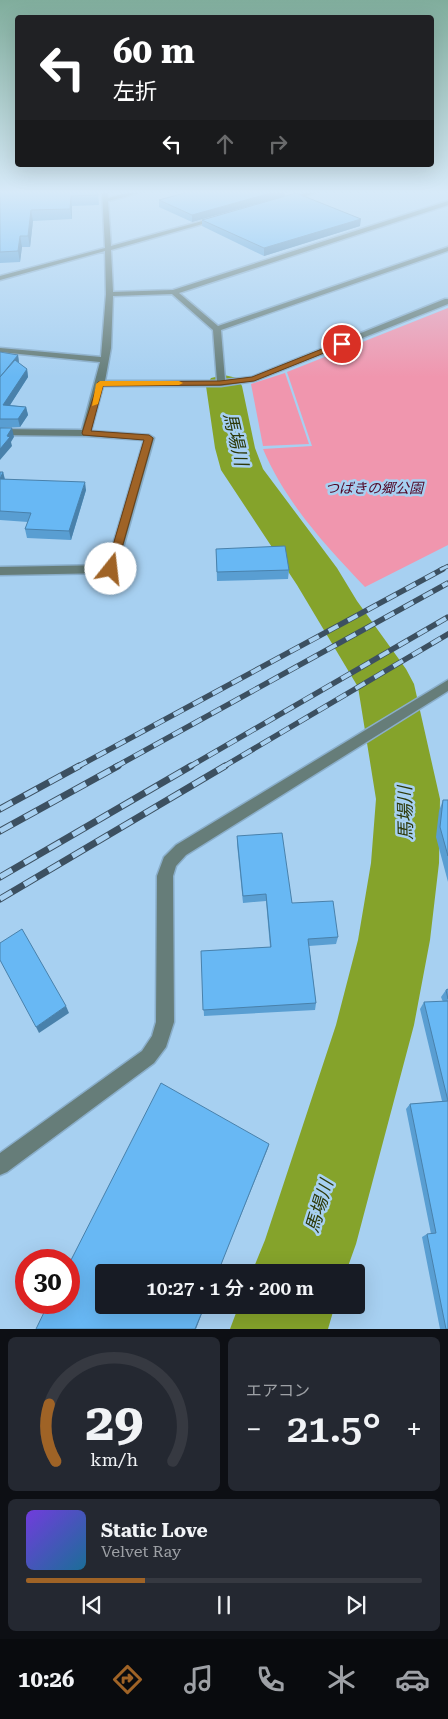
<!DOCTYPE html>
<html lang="ja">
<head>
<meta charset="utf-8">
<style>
  :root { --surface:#171b24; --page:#242831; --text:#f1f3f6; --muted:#9ea1a6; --line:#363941; --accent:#9f6326 }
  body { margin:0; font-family:"Roboto Serif","Noto Sans JP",serif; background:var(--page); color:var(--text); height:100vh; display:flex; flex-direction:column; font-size:19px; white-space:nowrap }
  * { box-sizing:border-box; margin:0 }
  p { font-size:16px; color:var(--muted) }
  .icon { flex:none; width:28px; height:28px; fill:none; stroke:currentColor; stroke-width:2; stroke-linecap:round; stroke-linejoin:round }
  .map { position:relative; height:1329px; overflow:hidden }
  .sheet { display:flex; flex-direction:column; gap:8px; padding:8px; background:#0d0f14; flex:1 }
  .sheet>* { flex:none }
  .banner { position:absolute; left:15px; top:15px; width:419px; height:152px; border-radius:5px; box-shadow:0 5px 20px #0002; background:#202124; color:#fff; overflow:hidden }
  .speed { position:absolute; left:15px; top:1249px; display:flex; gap:10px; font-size:25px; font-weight:700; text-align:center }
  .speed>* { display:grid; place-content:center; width:65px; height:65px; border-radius:50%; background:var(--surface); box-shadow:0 5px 20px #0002; line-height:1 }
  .speed .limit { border:8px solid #d22; background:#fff; color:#111 }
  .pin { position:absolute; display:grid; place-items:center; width:42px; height:42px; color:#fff; margin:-21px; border:2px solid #fff; border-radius:50%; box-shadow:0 1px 5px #0007 }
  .me { position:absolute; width:55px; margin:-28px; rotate:16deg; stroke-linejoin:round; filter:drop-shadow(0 0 4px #0008) }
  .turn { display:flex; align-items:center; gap:18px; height:105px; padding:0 15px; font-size:22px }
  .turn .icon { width:65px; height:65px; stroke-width:2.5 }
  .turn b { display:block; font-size:35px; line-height:42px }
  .lanes { display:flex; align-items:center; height:48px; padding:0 15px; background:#0003; justify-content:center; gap:25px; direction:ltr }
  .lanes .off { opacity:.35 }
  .big { font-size:38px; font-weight:600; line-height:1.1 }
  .sheet .card { flex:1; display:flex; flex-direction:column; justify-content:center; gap:8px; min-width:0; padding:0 18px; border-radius:8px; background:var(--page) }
  .sheet .dial { align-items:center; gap:0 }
  .dial svg { height:130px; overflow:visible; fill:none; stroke:var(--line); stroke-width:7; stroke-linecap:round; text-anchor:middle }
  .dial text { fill:var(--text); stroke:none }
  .song { display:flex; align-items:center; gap:15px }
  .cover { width:60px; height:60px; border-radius:8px; background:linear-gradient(135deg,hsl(260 70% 55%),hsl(200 70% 35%)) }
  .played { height:5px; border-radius:2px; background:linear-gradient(90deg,var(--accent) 30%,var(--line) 30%) }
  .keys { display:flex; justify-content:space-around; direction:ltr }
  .heat { display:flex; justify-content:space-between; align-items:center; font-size:28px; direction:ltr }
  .sheet .tiles { flex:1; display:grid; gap:8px; grid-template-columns:1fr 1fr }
  .card:last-child { grid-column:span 2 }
  .trip { position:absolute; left:95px; top:1264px; width:270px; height:50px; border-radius:5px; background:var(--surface); box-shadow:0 5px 20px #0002; font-weight:600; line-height:50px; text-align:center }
  .tab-bar { display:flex; height:80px; justify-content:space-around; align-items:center; background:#090b0e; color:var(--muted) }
  .tab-bar .icon { width:35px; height:35px }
  .tab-bar .selected { color:var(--accent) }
  .tab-bar b { font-size:22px; color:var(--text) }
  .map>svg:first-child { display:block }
  .green { fill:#f096ae }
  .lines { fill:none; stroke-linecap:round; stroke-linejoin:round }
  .river { fill:#85a32b; fill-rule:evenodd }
  .minor-casing { stroke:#8aaeca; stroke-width:3 }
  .minor { fill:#667d79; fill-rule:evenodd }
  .rail-far2-casing { stroke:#3c5061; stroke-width:4.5 }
  .rail-far1-casing { stroke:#3c5061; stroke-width:5.5 }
  .rail-casing { stroke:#3c5061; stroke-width:7 }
  .rail-far2 { stroke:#a7d0f1; stroke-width:3; stroke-dasharray:9; stroke-linecap:butt }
  .rail-far1 { stroke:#a7d0f1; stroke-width:4; stroke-dasharray:11; stroke-linecap:butt }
  .rail { stroke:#a7d0f1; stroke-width:5; stroke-dasharray:14; stroke-linecap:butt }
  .wall { fill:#599ed2 }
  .shaded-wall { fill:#4981ab }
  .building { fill:#68b8f4; stroke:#4981ab }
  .route { fill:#9f6326; stroke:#674019 }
  .slow { fill:#f59e0b }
  .labels { text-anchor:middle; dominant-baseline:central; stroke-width:5; stroke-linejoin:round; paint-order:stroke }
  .far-park-label { font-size:14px; font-style:italic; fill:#500725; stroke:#a7d0f1 }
  .water-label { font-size:18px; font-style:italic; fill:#2d3909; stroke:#a7d0f1 }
</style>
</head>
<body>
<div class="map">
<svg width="448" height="1329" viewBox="0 0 448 1329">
  <rect width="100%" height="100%" fill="#a7d0f1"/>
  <g class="green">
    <path d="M448,308V545L365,587C325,545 286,503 263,449L312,446L287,372Z"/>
    <path d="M285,373L309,444L263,446L251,384Z"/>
  </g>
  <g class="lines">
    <g class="river">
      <path d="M224,375L237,378L242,386L255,448L263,469L337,568L357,601L406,669L414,684L440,799L439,863L430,940L414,1025L356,1244L346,1272H252L265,1240L336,1025L358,940L371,863L376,799L358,687L297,585L221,470L215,448L206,386L211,378Z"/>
      <path d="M239,1305H335L328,1329H230Z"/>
    </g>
    <g class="minor-casing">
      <g id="minor">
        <path d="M102,191H108V198L135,191H146L108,201L111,246L217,217L220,219L111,250L113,292L173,290L448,201V205L179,293L218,326L448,247V251L221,330L225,380L252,377L445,299H448V304L254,381L221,386H103L91,431L149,435L154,438L117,569L111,573L0,575V567L107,565L144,440L86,436L0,435V429L82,430L100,362L0,352V348L101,357L106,294L105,251L0,280V276L105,248ZM172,294L213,330L217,381H105L111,348L113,296Z"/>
        <path d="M311,191H321L287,202L284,200Z"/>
        <path d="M448,680V691L186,855L176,866L173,876L174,1022L166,1047L154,1063L7,1172L0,1175V1153L142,1051L152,1036L156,1022L157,876L164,857L176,845Z"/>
      </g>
    </g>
    <use href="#minor" class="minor"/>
    <g class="rail-far2-casing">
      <path id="rail-far2" d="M440,570L448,566"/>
    </g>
    <g class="rail-far1-casing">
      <g id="rail-far1">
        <path d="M77,767L443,569"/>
        <path d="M115,767L448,583"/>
        <path d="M189,767L448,617"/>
        <path d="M223,767L448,634"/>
      </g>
    </g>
    <g class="rail-casing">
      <g id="rail">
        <path d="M0,809L79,766"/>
        <path d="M0,831L118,766"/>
        <path d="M0,877L191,766"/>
        <path d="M0,899L225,766"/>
      </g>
    </g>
    <use href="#rail-far2" class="rail-far2"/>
    <use href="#rail-far1" class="rail-far1"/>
    <use href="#rail" class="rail"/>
  </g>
  <g class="wall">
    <path d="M0,191H98L99,205L72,206V219L33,221L30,247H22L20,262L0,263Z"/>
    <path d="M192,191H285V196L192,222L159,207V200Z"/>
    <path d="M202,220L360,226L264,256L202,226Z"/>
    <path d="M0,352L18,355L19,363L27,369L28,377L10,405L26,407L28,415L20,427L0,428Z"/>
    <path d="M0,472H3L5,479L86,490L71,540L27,538L25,529L28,522L0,520Z"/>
    <path d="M216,549L289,570L288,579L217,581Z"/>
    <path d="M443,800H448V882L436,837L439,811Z"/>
    <path d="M237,836L292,903L338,937L336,944L309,946L316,1003L315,1010L204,1016L201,951L270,947L266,901L243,903L237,844Z"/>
    <path d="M448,989V1329H440L422,1237L427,1234H431L406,1109L410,1104L442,1101L420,1009L424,1002H443L441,997L446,990Z"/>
  </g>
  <g class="shaded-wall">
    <path d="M278,191H285V196L192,222V215Z"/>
    <path d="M71,196L72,206V219L70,209Z"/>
    <path d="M31,210L33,221L30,247L28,236Z"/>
    <path d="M361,219L360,226L264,256V248Z"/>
    <path d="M20,236L22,247L20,262L18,251Z"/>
    <path d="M18,355L19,363L2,386L0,377Z"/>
    <path d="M27,369L28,377L5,413L3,405Z"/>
    <path d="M26,407L28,415L20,427L18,419Z"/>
    <path d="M12,428L14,437L11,442L12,446L0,460V449Z"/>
    <path d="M3,472L5,481L0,479Z"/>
    <path d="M85,482L86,490L71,540L69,531Z"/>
    <path d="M66,1006L69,1013L39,1033L36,1027Z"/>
    <path d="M269,1144L268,1148L218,1272Z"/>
    <path d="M205,1305L196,1329H195Z"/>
  </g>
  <g class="building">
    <path d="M0,191H98V195L71,196L70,209L31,210L28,236H20L18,251L0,252Z"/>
    <path d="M192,191H278L192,215L159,200Z"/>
    <path d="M296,193L361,219L264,248L202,220Z"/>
    <path d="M0,352L18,355L0,377Z"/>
    <path d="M15,360L27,369L3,405L26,407L18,419H0V377Z"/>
    <path d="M0,428H12L7,436L10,437L0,449Z"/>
    <path d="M0,472H3L0,479Z"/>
    <path d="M0,479L85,482L69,531L25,529L31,513L0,511Z"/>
    <path d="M285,546L289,570L217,572L216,549Z"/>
    <path d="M443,800H448V856L440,827Z"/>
    <path d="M282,833L292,903L333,901L338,937L308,939L316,1003L203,1010L201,951L271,947L266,894L243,896L237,836Z"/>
    <path d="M22,929L66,1006L36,1027L0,960V943Z"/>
    <path d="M448,989V999L446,990Z"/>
    <path d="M448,1001V1329H446L427,1234L436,1233L410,1104L448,1101L424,1002Z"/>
    <path d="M161,1083L269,1144L218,1272H104V1305H205L195,1329H36L49,1302H69V1264Z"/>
  </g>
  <linearGradient id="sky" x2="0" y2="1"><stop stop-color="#80ad9c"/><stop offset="0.51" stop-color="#d7eaf9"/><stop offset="1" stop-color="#d7eaf9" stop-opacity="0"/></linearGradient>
  <rect width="448" height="377" fill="url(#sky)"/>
  <path class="route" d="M342,341L344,342V345L254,381L220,385L103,386L91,431L149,435L153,438L116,569L115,571H108L106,569L144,440L83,435L82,433L98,382L220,381L252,377Z"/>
  <path class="slow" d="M100,381H179L183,383L179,385L103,386L98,404L92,406L96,384Z"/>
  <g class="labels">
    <g class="far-park-label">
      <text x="374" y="488">つばきの郷公園</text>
    </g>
    <g class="water-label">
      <text transform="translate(236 439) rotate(77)">馬場川</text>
      <text transform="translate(405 813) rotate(-91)">馬場川</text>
      <text transform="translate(319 1206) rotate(-73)">馬場川</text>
    </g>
  </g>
</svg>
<div class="speed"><div class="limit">30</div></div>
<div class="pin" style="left:342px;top:344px;background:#d93025"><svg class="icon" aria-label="arrive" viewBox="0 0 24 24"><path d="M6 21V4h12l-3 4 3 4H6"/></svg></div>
<svg class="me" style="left:111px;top:569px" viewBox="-20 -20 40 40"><circle r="19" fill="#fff"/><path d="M0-13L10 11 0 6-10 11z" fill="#9f6326"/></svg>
<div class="trip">10:27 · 1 分 · 200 m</div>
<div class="banner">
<div class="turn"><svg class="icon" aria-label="left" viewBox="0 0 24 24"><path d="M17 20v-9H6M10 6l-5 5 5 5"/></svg><div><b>60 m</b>左折</div></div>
<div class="lanes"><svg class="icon" aria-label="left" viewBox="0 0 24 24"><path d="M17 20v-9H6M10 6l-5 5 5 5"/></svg><svg class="icon off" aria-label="ahead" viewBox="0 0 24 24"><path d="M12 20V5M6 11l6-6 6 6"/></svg><svg class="icon off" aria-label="right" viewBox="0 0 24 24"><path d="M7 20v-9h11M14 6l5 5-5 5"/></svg></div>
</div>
</div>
<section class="sheet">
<div class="tiles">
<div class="card dial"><svg viewBox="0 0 100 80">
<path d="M14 69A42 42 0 1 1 86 69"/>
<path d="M14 69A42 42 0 0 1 10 34" stroke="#9f6326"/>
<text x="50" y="56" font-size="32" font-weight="700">29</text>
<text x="50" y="72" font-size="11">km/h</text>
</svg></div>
<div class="card"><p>エアコン</p>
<div class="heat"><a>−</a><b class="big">21.5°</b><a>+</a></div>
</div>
<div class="card">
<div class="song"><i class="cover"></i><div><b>Static Love</b><p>Velvet Ray</p></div></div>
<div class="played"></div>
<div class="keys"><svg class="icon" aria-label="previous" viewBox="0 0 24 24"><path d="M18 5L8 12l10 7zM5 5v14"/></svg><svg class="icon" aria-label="pause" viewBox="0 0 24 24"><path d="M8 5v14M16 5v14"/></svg><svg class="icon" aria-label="next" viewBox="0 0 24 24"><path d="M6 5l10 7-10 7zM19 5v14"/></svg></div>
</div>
</div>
</section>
<nav class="tab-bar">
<b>10:26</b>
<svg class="icon selected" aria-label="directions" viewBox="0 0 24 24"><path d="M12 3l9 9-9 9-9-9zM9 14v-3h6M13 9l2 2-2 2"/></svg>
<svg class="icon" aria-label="music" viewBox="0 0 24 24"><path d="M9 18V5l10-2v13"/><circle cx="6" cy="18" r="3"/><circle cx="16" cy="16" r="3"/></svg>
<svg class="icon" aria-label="phone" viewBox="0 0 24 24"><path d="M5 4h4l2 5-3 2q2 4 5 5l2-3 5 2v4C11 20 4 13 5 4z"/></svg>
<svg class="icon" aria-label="climate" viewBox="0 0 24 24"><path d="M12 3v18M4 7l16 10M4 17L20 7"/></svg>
<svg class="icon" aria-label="car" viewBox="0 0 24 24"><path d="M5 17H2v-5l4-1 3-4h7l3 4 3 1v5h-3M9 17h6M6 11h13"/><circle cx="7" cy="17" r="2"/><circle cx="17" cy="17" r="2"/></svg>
</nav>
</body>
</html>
